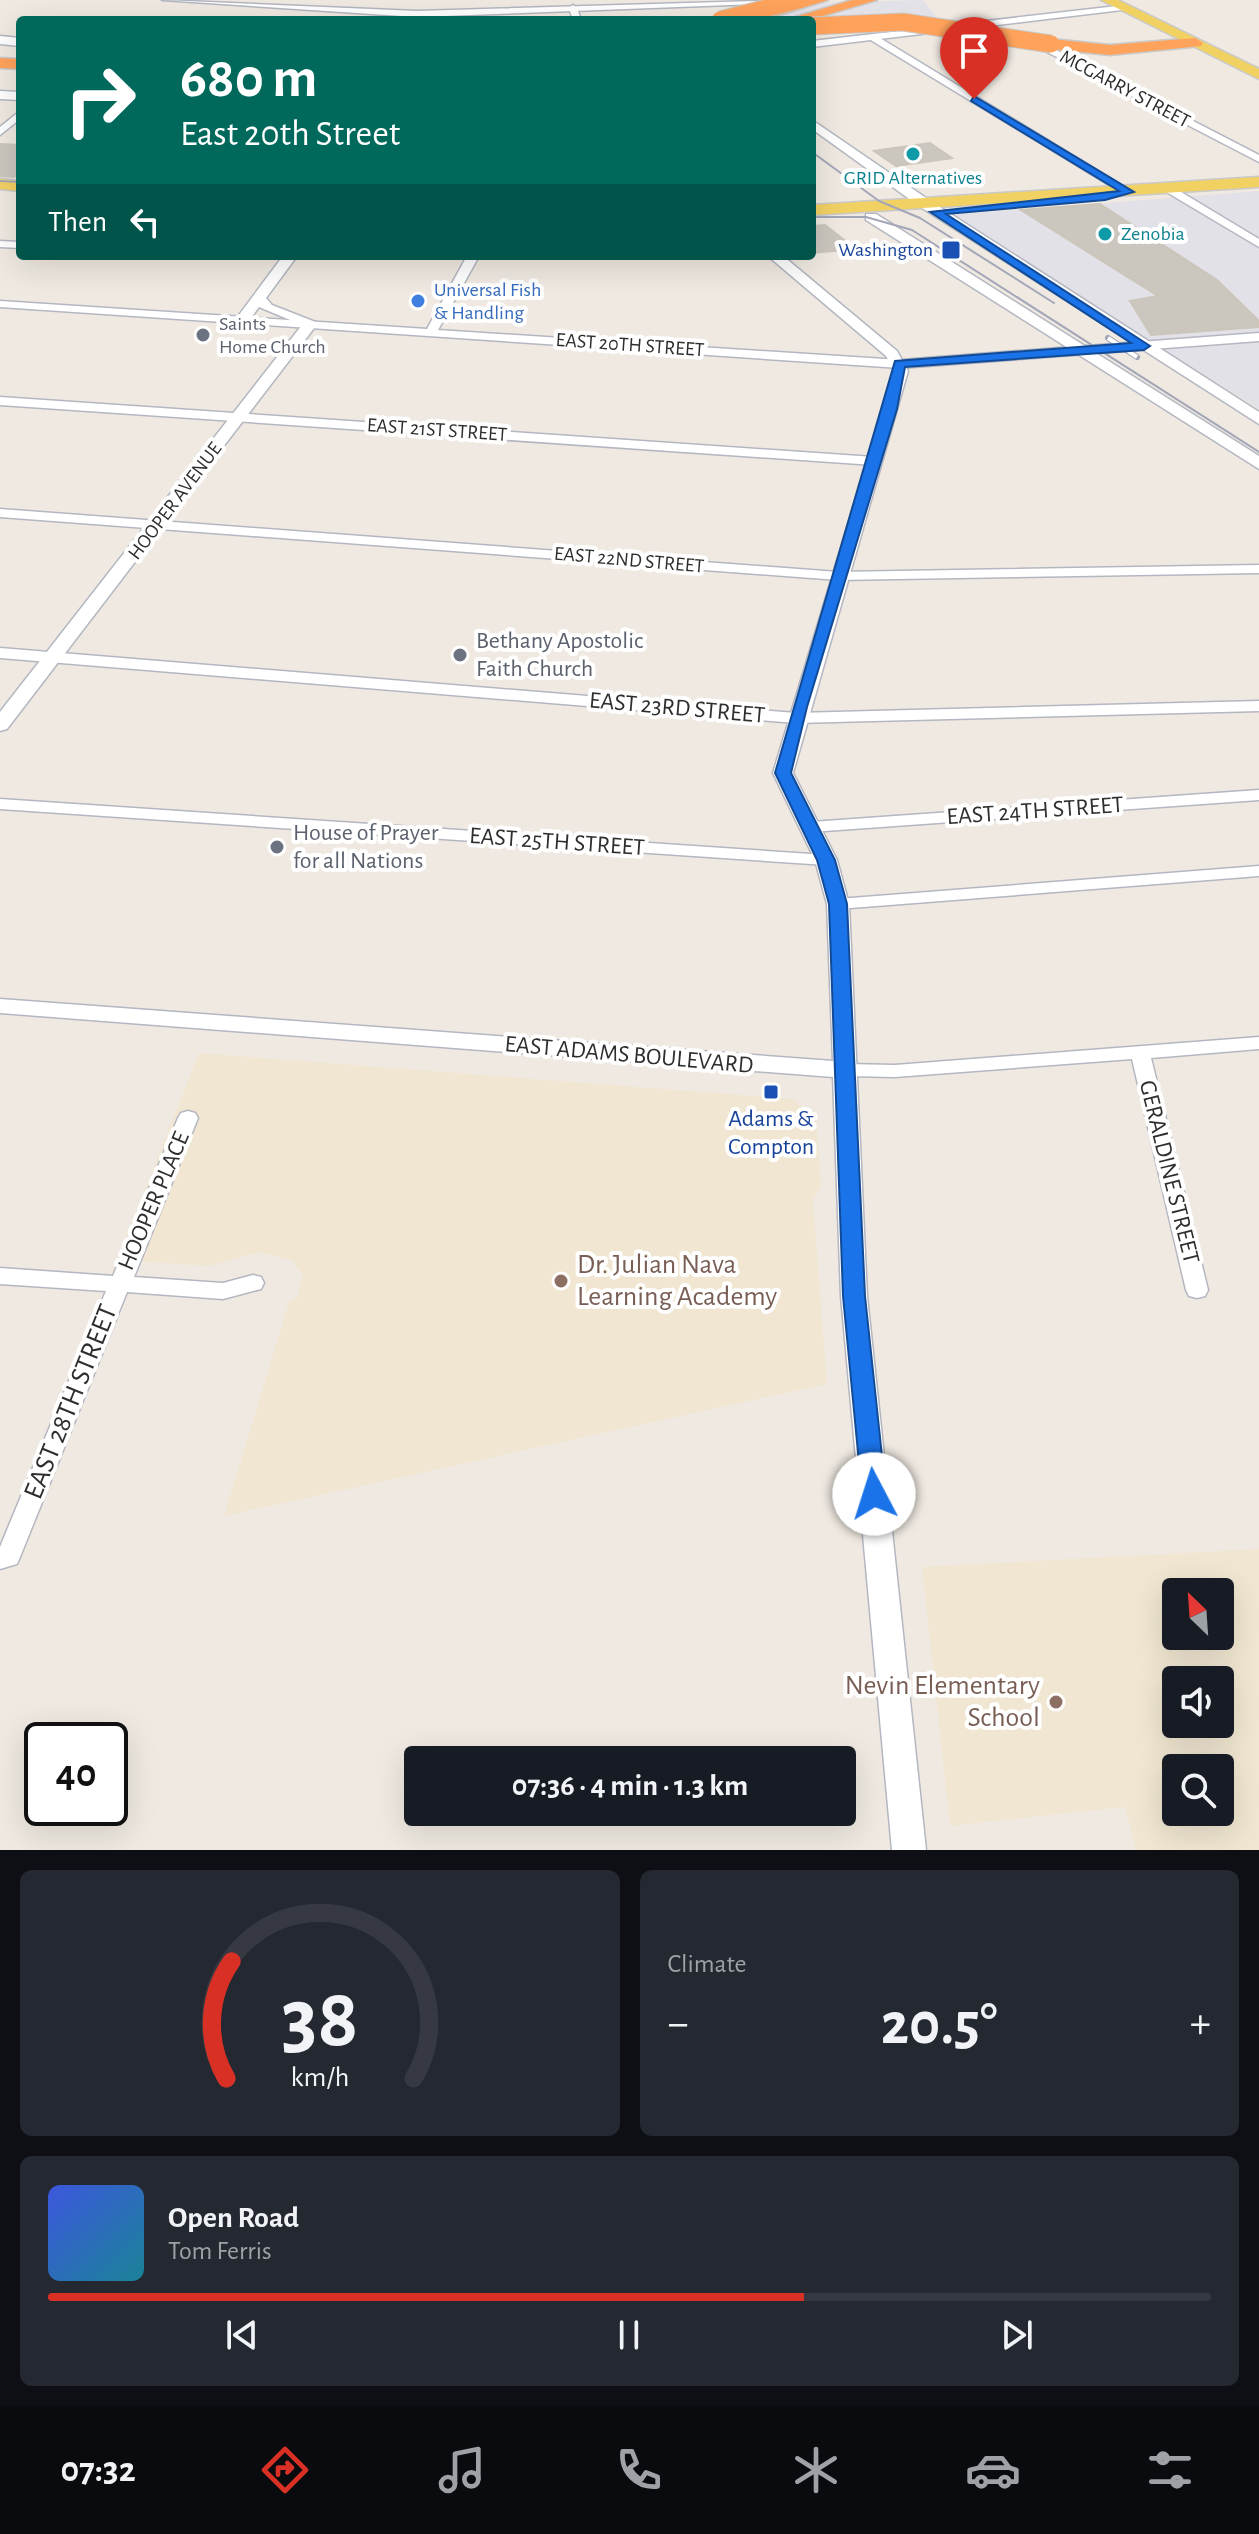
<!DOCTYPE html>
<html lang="en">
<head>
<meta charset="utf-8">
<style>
  :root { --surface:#171b24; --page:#242831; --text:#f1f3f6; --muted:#9ea1a6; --line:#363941; --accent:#d93025 }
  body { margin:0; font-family:"Alegreya Sans",sans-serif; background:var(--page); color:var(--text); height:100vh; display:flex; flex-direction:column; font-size:30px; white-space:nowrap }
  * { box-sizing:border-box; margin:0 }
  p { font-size:26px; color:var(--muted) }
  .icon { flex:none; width:44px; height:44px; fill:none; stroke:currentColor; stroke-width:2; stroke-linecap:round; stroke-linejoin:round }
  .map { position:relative; height:1850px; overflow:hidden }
  .drawer { display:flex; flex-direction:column; gap:20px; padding:20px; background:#0d0f14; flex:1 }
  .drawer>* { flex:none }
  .top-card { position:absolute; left:16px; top:16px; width:800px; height:244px; border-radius:8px; box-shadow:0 8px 32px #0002; background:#00695c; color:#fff; overflow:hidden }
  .needle { width:52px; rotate:335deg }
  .tools { position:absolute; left:1162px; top:1578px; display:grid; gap:16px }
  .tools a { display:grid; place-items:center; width:72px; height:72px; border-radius:8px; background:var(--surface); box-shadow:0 8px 32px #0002; font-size:40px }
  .speed { position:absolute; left:24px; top:1722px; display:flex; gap:16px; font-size:40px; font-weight:700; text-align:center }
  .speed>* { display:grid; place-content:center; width:104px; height:104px; border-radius:50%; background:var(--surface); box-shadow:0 8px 32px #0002; line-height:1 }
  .speed .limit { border:4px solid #111; border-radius:12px; background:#fff; color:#111 }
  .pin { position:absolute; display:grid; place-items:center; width:68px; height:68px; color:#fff; margin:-82px -34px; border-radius:50% 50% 50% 0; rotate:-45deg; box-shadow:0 0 8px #0007 }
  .pin .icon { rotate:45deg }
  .me { position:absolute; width:88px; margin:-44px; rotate:355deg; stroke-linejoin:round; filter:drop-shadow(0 0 6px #0008) }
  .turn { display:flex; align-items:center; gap:28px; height:168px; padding:0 32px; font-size:36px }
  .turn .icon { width:104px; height:104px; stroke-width:2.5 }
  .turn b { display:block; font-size:56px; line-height:68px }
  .then { display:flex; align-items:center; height:76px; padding:0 32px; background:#0003; gap:16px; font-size:30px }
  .big { font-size:60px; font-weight:700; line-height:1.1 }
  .drawer .tile { flex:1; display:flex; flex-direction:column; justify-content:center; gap:12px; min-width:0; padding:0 28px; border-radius:12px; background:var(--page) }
  .drawer .dial { align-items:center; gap:0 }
  .dial svg { height:208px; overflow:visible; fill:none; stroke:var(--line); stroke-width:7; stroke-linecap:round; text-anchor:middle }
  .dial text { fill:var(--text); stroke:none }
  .song { display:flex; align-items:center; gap:24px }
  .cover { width:96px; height:96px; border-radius:12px; background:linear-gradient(135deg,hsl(230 70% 55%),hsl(190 70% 35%)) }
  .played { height:8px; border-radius:4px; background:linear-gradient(90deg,var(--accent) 65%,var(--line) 65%) }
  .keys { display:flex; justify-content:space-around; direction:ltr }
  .heat { display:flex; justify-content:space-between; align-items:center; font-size:44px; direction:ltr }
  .drawer .tiles { flex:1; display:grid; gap:20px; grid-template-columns:1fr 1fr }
  .tile:last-child { grid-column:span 2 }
  .trip { position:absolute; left:404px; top:1746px; width:452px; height:80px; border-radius:8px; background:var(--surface); box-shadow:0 8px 32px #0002; font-weight:700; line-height:80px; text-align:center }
  .menu { display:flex; height:128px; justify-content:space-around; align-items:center; background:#090b0e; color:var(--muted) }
  .menu .icon { width:56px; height:56px }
  .menu .current { color:var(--accent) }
  .menu b { font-size:36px; color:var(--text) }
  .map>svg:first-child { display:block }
  .industrial { fill:#e3e1e8 }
  .education { fill:#f0e6d1; fill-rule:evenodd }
  .building { fill:#cbc7bf; stroke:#cbc5ba; stroke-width:2 }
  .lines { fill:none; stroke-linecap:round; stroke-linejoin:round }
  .minor-casing { stroke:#b4b7c1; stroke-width:3 }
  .tertiary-casing { stroke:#b4b7c1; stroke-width:3 }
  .secondary-casing { stroke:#b4b7c1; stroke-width:3 }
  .primary-casing { stroke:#c9c9c9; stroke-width:3 }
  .motorway-casing { stroke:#c9c9c9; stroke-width:3 }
  .minor { fill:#fff; fill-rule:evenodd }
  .tertiary { fill:#fff; fill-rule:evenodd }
  .secondary { fill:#fff; fill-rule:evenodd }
  .primary { fill:#f2d163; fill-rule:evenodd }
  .motorway { fill:#ffa35c; fill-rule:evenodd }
  .tram { stroke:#a3a6b8; stroke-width:2 }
  .rail-casing { stroke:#a3a6b8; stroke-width:6 }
  .rail { stroke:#fff; stroke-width:4; stroke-dasharray:12; stroke-linecap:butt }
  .motorway-bridge-casing { stroke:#c9c9c9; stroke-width:19; stroke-linecap:butt }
  .motorway-bridge { stroke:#ffa35c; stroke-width:17 }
  .route { fill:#1a73e8; stroke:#114b97; stroke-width:2 }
  .culture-dot { fill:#0f9aa8; stroke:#fff; stroke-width:3 }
  .transit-dot { fill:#1a4fb4; stroke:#fff; stroke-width:3 }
  .shop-dot { fill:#3f7fe0; stroke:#fff; stroke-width:3 }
  .worship-dot { fill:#6b7280; stroke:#fff; stroke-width:3 }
  .education-dot { fill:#8d6e63; stroke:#fff; stroke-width:3 }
  .labels { text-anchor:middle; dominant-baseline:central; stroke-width:8; stroke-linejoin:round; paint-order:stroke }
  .far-street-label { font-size:20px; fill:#2e2e2e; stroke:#fff }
  .far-culture-label { font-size:20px; fill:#0d838f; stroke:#fff }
  .far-transit-label { font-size:20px; fill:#164399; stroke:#fff; text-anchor:end }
  .far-shop-label { font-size:20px; fill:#366cbe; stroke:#fff; text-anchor:start }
  .far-worship-label { font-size:20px; fill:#5b616d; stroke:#fff; text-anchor:start }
  .worship-label { font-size:24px; fill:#5b616d; stroke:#fff; text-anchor:start }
  .street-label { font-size:24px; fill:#2e2e2e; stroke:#fff }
  .transit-label { font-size:24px; fill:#164399; stroke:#fff }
  .near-education-label { font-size:28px; fill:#785e54; stroke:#fff; text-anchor:start }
  .near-street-label { font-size:28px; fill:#2e2e2e; stroke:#fff }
</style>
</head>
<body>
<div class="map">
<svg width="1259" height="1850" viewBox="0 0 1259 1850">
  <rect width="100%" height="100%" fill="#efe9e1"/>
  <g class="industrial">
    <path d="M923,0L937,18L894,14L753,20L744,5Z"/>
    <path d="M1259,191V409L951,216L952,215Z"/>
  </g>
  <g class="education">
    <path d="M199,1053L793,1099L816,1119L821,1185L813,1200L827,1384L224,1516L289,1302L297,1298L303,1276L293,1261L260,1252L209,1266L117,1260Z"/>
    <path d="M1259,1549V1850H1136L1125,1807L950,1826L922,1567ZM1176,1592H1220V1636H1176ZM1176,1680H1220V1724H1176ZM1176,1768H1220V1812H1176Z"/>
  </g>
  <g class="building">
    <path d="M930,143L952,158L896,166L874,151Z"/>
    <path d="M0,144L20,145V172L14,177L0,176Z"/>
    <path d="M1100,204L1217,280L1259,321V327L1151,335L1130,301L1158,296L1021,210Z"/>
    <path d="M825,225L856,249L812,253V226Z"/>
  </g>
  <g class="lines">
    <g class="minor-casing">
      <g id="minor">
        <path d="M573,5L577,8L581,20H573L569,8Z"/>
        <path d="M869,35H875L1133,192L1124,194L869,39Z"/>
        <path d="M1030,43L1050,47L1259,155V162L1045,51L1027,48Z"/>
        <path d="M20,111V119L0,135V127Z"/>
        <path d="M1163,186H1171L1259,239V247L1163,190Z"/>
        <path d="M0,241L20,242V248L0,247Z"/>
        <path d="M467,256H479L438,330L900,360L1259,333V341L900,368L0,307V301L427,329Z"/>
        <path d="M0,397L874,457L881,461L874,465L0,405Z"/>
        <path d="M0,509L838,572L1259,565V573L838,580L0,517Z"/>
        <path d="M0,648L796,713L1259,701V711L796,723L0,658Z"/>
        <path d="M1259,790V800L811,832L803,827L811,822Z"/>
        <path d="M0,799L826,855L835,860L826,865L0,809Z"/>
        <path d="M1259,866V876L838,909L829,904L838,899Z"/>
        <path d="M1259,1037V1049L1151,1058L1208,1290L1205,1296L1197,1298L1189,1296L1186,1290L1132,1059L895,1077L846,1076L836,1070L846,1064L895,1065Z"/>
        <path d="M188,1111L195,1113L198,1118L134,1277L223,1283L253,1275L261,1277L264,1283L261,1289L223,1299L127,1292L20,1557L17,1564L0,1569V1547L106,1291L0,1284V1268L113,1276L178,1118L181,1113Z"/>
      </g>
    </g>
    <g class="tertiary-casing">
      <g id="tertiary">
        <path d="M162,0L417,11L792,0L787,3L417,17Z"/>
        <path d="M1126,5L1122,10L812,47V41Z"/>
        <path d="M812,120L929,200V206H919L812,129Z"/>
        <path d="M283,256H297L266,298L272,305L318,323L7,729L0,731V712L302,325L259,307L248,322L236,319Z"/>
        <path d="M768,256H783L897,351L908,371L793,773L837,860L849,904L867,1296L926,1850H892L841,1296L833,1077L0,1013V999L833,1061L827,904L815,860L773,773L894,371L886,356Z"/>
      </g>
    </g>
    <g class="secondary-casing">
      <g id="secondary">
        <path d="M0,36L20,38V46L0,44Z"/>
        <path d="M0,91L20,92V100L0,99Z"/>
        <path d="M919,200H929L1259,412V424L919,206Z"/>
        <path d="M866,214H876L1259,456V469L866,220Z"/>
      </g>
    </g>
    <g class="primary-casing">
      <g id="primary">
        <path d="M1101,0H1118L1259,69V79Z"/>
        <path d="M1259,177V187L812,215V205Z"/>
        <path d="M0,179L20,181V191L0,189Z"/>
      </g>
    </g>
    <g class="motorway-casing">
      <g id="motorway">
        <path d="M803,0H828L763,20L755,15Z"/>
        <path d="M852,0H877L809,20L795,17Z"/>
        <path d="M1195,38L1203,43L1201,46L1110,55L1051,49L1043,44L1051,39L1110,45Z"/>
        <path d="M0,58L20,59V69L0,68Z"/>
      </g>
    </g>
    <use href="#minor" class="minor"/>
    <use href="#tertiary" class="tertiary"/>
    <use href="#secondary" class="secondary"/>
    <use href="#primary" class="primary"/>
    <use href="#motorway" class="motorway"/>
    <g class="tram">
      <path d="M812,152L879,201L920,218L1054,303"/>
      <path d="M0,181L20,182"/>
      <path d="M812,217H866L912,230L1259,452"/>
    </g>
    <g class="rail-casing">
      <path id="rail" d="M1108,338L1137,357"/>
    </g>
    <use href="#rail" class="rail"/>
    <g class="motorway-bridge-casing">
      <g id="motorway-bridge">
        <path d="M720,20L799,0"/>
        <path d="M812,26L903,22L1051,44"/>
      </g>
    </g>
    <use href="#motorway-bridge" class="motorway-bridge"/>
  </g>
  <path class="route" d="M974,96L1134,192L1105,200L946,214L1150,346L1144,350L905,367L897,409L807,707L791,773L835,860L847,904L865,1296L886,1494L882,1501L874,1504L865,1501L862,1494L843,1296L829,904L817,860L775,773L895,361L1131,343L930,212L1119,191L971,101Z"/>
  <g class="culture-dot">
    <circle cx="913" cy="154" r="8"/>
    <circle cx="1105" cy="234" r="8"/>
  </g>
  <g class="transit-dot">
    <rect x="941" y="240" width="20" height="20" rx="4"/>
    <rect x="763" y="1084" width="16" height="16" rx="4"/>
  </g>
  <circle class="shop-dot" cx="418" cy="301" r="8"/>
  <g class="worship-dot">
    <circle cx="203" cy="335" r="8"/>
    <circle cx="460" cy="655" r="8"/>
    <circle cx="277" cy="847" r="8"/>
  </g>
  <g class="education-dot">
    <circle cx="561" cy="1281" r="8"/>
    <circle cx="1056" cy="1702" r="8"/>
  </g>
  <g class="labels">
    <g class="far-street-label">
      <text transform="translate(1125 89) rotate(28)">MCGARRY STREET</text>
      <text transform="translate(630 345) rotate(4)">EAST 20TH STREET</text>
      <text transform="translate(437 430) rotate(4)">EAST 21ST STREET</text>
      <text transform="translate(175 501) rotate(-53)">HOOPER AVENUE</text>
      <text transform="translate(629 560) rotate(5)">EAST 22ND STREET</text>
    </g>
    <g class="far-culture-label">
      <text x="913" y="178">GRID Alternatives</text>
      <text x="1121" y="234" text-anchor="start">Zenobia</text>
    </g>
    <g class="far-transit-label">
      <text x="933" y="250">Washington</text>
    </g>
    <g class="far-shop-label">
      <text x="434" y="290">Universal Fish<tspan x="434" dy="23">&amp; Handling</tspan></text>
    </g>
    <g class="far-worship-label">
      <text x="219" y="324">Saints<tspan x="219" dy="23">Home Church</tspan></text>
    </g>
    <g class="worship-label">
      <text x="476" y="641">Bethany Apostolic<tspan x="476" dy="28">Faith Church</tspan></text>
      <text x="293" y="833">House of Prayer<tspan x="293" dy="28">for all Nations</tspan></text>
    </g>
    <g class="street-label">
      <text transform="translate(677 708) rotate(5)">EAST 23RD STREET</text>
      <text transform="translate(1035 811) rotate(-4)">EAST 24TH STREET</text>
      <text transform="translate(557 842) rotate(4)">EAST 25TH STREET</text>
      <text transform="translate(629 1055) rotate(5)">EAST ADAMS BOULEVARD</text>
      <text transform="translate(1169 1172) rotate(76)">GERALDINE STREET</text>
      <text transform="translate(154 1201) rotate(-67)">HOOPER PLACE</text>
    </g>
    <g class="transit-label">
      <text x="771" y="1119">Adams &amp;<tspan x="771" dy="28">Compton</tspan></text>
    </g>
    <g class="near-education-label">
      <text x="577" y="1265">Dr. Julian Nava<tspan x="577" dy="32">Learning Academy</tspan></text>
      <text x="1040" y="1686" text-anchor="end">Nevin Elementary<tspan x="1040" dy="32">School</tspan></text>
    </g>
    <g class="near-street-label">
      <text transform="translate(71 1402) rotate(-68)">EAST 28TH STREET</text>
    </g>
  </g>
</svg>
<div class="tools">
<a><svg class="needle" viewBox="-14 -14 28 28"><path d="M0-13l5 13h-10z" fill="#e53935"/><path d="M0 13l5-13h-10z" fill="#9ea1a6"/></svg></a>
<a><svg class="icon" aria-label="sound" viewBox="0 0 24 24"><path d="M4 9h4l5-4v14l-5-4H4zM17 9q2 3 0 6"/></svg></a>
<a><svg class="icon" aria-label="search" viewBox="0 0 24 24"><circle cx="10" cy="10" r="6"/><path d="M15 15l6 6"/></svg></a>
</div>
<div class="speed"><div class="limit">40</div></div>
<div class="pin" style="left:974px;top:99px;background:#d93025"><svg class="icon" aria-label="arrive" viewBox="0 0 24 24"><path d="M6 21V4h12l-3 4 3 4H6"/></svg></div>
<svg class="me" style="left:874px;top:1494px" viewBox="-20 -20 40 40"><circle r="19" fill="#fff"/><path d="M0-13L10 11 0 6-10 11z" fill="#1a73e8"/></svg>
<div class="trip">07:36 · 4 min · 1.3 km</div>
<div class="top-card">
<div class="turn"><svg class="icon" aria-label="right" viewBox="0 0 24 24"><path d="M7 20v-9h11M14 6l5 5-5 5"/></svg><div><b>680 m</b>East 20th Street</div></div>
<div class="then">Then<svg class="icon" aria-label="left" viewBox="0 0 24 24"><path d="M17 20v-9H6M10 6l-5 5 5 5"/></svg></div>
</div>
</div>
<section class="drawer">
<div class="tiles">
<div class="tile dial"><svg viewBox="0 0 100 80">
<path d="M14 69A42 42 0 1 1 86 69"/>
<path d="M14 69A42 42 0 0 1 16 24" stroke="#d93025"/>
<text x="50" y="56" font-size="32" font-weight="700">38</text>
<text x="50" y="72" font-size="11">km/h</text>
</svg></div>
<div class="tile"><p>Climate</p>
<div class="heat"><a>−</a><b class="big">20.5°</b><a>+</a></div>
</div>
<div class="tile">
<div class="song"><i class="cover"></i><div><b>Open Road</b><p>Tom Ferris</p></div></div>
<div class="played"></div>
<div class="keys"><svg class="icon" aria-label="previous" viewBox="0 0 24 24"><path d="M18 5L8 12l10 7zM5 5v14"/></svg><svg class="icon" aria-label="pause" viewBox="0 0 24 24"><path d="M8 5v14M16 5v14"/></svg><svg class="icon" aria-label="next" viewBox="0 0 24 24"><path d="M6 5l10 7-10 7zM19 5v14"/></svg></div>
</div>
</div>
</section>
<nav class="menu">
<b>07:32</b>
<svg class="icon current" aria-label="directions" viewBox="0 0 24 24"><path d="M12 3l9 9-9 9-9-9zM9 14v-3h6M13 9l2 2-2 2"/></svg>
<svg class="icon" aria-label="music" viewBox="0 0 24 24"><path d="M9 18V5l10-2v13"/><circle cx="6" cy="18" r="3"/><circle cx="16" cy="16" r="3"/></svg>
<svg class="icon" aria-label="phone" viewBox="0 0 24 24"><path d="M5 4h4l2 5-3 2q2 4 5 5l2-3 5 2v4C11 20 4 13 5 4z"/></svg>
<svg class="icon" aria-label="climate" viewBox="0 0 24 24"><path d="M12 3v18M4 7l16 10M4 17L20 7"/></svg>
<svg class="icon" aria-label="car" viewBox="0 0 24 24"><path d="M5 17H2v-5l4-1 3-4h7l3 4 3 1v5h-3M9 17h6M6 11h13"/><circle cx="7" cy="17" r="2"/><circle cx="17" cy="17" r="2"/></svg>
<svg class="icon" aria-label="filters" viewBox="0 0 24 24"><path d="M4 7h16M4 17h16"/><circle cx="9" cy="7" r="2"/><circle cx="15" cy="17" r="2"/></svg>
</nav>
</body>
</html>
